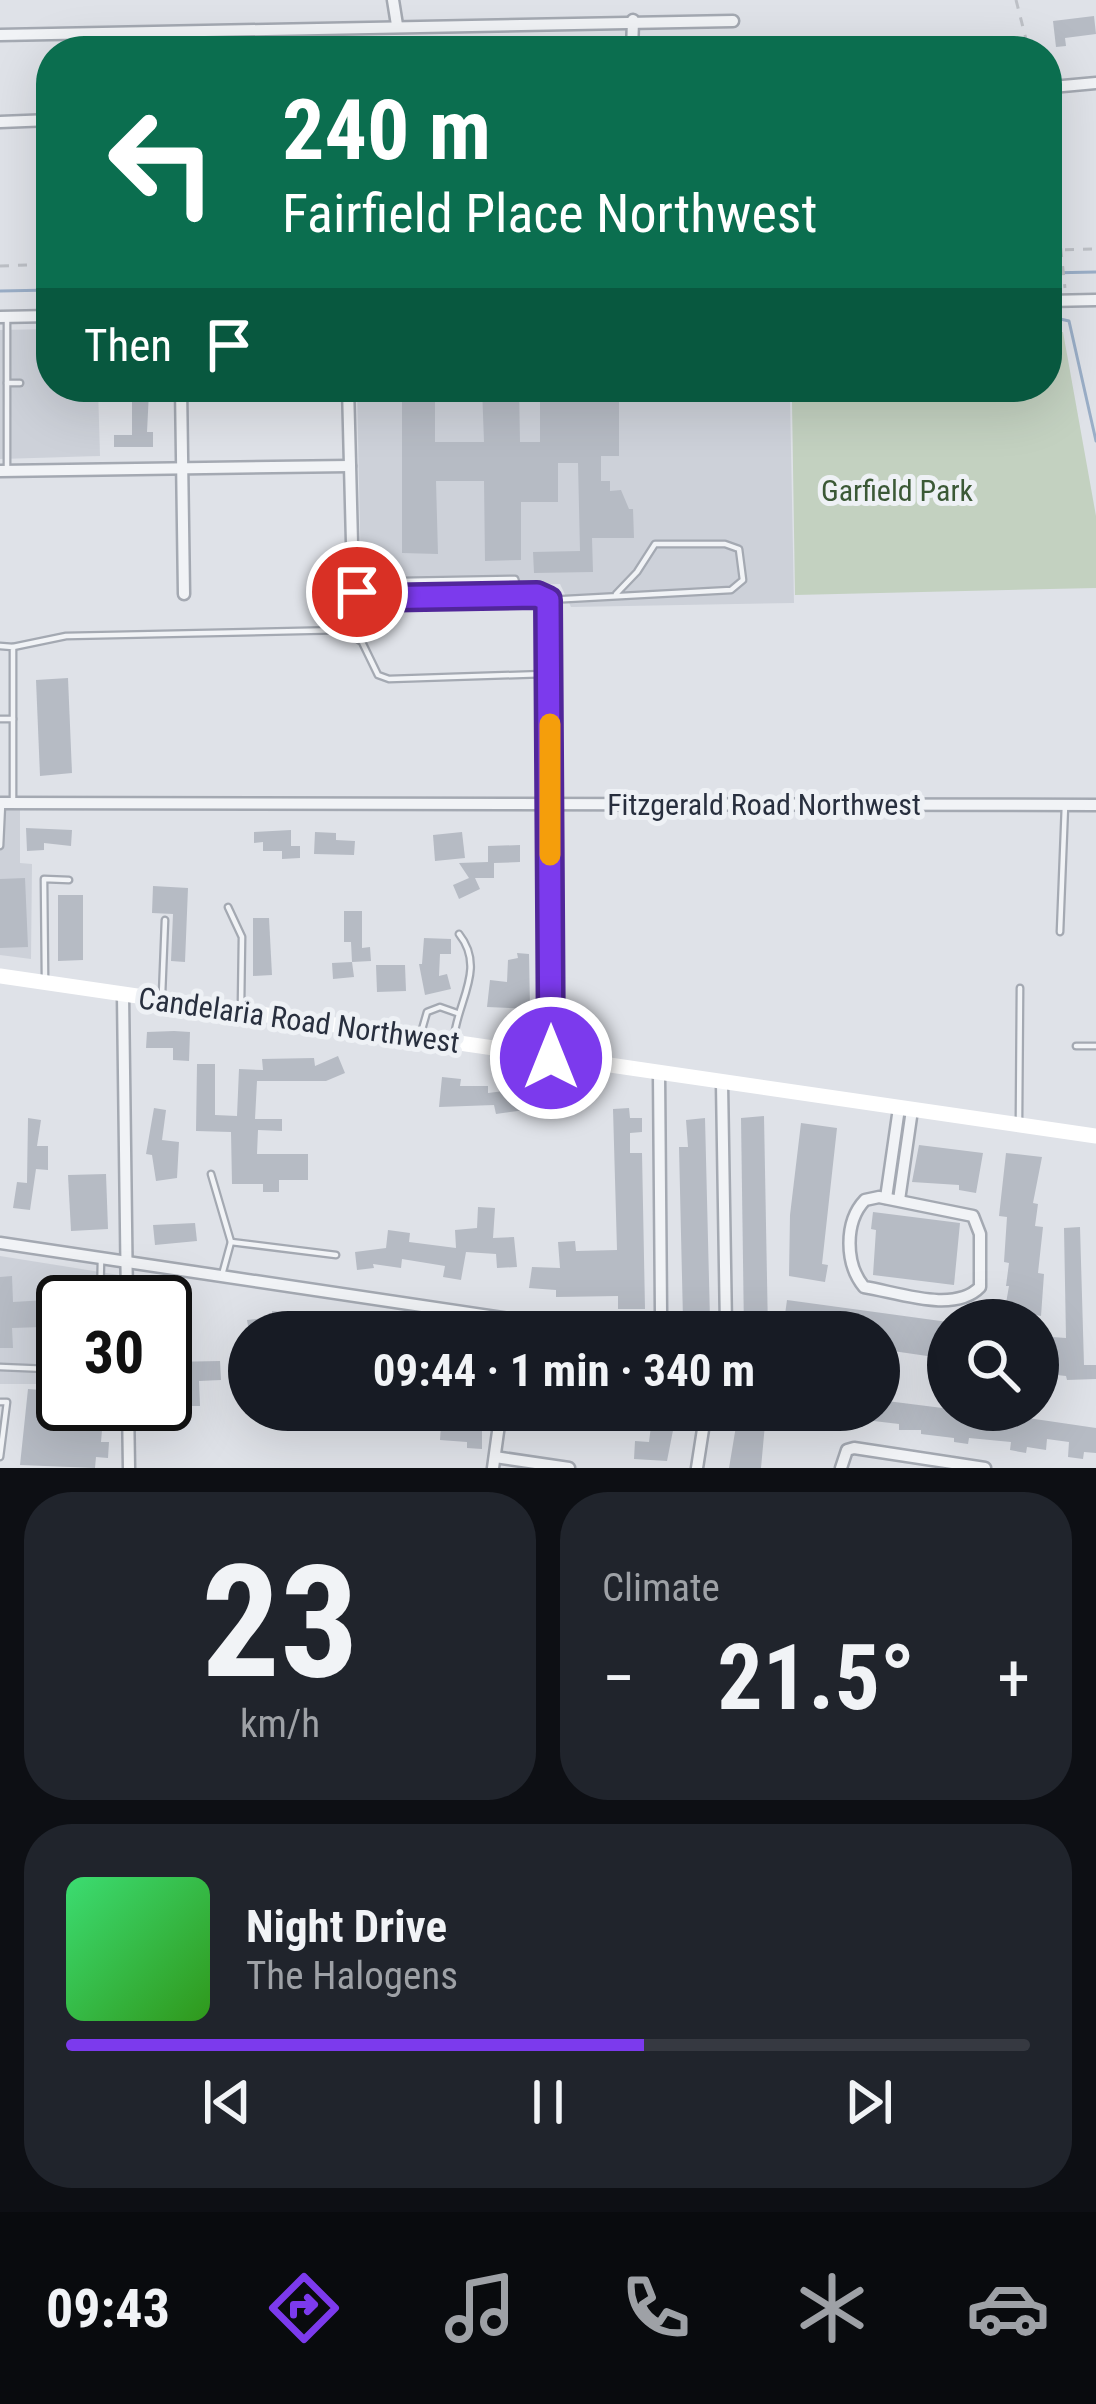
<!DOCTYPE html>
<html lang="en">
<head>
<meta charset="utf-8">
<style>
  :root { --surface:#171b24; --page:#20242c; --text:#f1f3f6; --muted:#9ea1a6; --line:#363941; --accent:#7c3aed }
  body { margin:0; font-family:"Roboto Condensed",sans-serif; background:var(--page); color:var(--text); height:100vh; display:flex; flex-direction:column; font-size:45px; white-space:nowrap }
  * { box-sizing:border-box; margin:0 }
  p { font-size:39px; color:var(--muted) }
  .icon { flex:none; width:66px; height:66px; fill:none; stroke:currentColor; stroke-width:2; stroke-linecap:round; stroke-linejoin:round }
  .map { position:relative; height:1468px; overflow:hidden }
  .drawer { display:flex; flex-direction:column; gap:24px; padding:24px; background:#0d0f14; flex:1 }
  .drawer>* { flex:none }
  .banner { position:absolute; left:36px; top:36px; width:1026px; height:366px; border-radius:48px; box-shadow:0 12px 48px #0002; background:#0b6e4f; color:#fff; overflow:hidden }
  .controls { position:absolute; left:927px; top:1299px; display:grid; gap:24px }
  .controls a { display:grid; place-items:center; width:132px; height:132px; border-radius:50%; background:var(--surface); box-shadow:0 12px 48px #0002; font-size:60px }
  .speed { position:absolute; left:36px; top:1275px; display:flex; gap:24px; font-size:60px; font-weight:700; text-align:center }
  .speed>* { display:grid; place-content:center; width:156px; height:156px; border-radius:50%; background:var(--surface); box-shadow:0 12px 48px #0002; line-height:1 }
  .speed .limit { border:6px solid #111; border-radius:18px; background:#fff; color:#111 }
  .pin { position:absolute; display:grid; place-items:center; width:102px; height:102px; color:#fff; margin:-51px; border:6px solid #fff; border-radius:50%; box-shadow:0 3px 12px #0007 }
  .me { position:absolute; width:132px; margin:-66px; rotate:0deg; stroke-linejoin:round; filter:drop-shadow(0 0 9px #0008) }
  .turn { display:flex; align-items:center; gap:42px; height:252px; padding:0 48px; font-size:54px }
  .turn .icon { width:156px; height:156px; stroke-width:2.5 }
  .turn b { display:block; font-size:84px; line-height:102px }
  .then { display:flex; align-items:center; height:114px; padding:0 48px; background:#0003; gap:24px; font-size:45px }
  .big { font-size:90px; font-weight:700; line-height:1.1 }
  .drawer .tile { flex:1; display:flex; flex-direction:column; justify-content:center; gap:18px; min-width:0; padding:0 42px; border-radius:48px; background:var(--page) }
  .drawer .dial { align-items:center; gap:0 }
  .dial b { font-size:156px; line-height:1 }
  .song { display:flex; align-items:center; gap:36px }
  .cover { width:144px; height:144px; border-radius:18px; background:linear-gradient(135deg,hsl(140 70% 55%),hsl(110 70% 35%)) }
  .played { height:12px; border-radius:6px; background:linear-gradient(90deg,var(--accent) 60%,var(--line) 60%) }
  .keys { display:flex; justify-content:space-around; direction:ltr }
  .heat { display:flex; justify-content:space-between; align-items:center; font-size:66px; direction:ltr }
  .drawer .tiles { flex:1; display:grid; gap:24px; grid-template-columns:1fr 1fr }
  .tile:last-child { grid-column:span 2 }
  .trip { position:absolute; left:228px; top:1311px; width:672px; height:120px; border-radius:60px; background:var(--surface); box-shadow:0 12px 48px #0002; font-weight:700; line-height:120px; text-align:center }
  .tabs { display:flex; height:192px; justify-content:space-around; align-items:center; background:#090b0e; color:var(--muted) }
  .tabs .icon { width:84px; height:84px }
  .tabs .on { color:var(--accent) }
  .tabs b { font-size:54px; color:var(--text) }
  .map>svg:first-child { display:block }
  .built { fill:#cdd1d9 }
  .green { fill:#c3d1c0 }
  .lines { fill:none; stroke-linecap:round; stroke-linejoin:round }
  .stream { stroke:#9aaec7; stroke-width:3 }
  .building { fill:#b6bbc4 }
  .service-casing { stroke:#a4a9b2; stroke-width:9 }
  .minor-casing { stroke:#a4a9b2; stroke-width:15 }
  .path { stroke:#bdc0c6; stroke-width:3; stroke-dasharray:9 9; stroke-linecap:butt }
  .service { stroke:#f1f3f6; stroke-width:4.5 }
  .minor { stroke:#f1f3f6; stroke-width:10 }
  .secondary { stroke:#fff; stroke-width:15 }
  .route-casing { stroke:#51269a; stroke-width:30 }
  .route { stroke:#7c3aed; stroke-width:21 }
  .slow { stroke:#f59e0b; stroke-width:21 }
  .labels { text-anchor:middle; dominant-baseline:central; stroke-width:10; stroke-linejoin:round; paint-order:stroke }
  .park-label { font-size:30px; fill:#3b5936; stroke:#eef1f5 }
  .street-label { font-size:30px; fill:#282f3e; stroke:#eef1f5 }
</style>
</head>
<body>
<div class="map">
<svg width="1096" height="1468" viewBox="0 0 1096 1468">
  <rect width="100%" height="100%" fill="#dfe2e8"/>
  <g class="built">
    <path d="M51,329V387H98L100,456L0,459V330Z"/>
    <path d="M357,387H752V399H790L794,603L571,607L560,584L375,588L361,578Z"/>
    <path d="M0,808L20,809V863L32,864L31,959L0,955Z"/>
    <path d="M0,1256L119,1275L121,1302H63V1384H0Z"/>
  </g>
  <path class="green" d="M1047,332H1063L1096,516V588L795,595L792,402L752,401V387H1047Z"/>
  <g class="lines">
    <g class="stream">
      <path d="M1047,273L1096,272"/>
      <path d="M0,291L51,290"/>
      <path d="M1047,316L1069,321L1096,441"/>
    </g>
  </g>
  <g class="building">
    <path d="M1094,16L1096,34L1065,38L1066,46L1056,47L1053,21Z"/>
    <path d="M402,387H435V442H484L482,387H519L520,442H540V399L547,398L546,387H619V456H601V481H610V491L621,490L629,509H633L634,538H592L593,572L534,573L533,552L580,551L578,463H558V502H521V560L485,561L484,481H436L438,554L402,553Z"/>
    <path d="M132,392H149L147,432H153V447H114V435H132Z"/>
    <path d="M68,678L72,773L40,776L36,680Z"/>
    <path d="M26,828L72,830L71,846L44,843V850L27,851Z"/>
    <path d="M291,830V846H300V858L282,859V851H263V842L254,843V832Z"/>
    <path d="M315,832L336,833V840L355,841L354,855L314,854Z"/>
    <path d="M462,832L465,858L435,861L433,835Z"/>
    <path d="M520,845V862L494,863V878H475L480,889L459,899L453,885L469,878L459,863L488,862V846Z"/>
    <path d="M25,878L28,947L0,948V879Z"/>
    <path d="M153,886L188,888L185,962L171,961L173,914L152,913Z"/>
    <path d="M58,895H83V960L58,961Z"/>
    <path d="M344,911H362V948L370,947L371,961L352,962L354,977L333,979L332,963L352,962L351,942H344Z"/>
    <path d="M253,918H269L272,975L253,976Z"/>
    <path d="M424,938L451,939V954H440L439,976L447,974L451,989L425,995L419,964H422Z"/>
    <path d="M517,953L529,954L530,1009L487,1007L490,980L507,982L508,960L518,958Z"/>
    <path d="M376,965H405L406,991L377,992Z"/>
    <path d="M174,1031L190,1032L189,1061L173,1060V1048H146L147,1032Z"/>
    <path d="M338,1056L345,1073L326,1081H257L255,1119H282V1131L258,1130L257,1154H308V1180H279V1192H263V1184H232L231,1132L196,1131L197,1064H215V1115L237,1116L239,1069L263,1070L262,1059L314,1058L315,1066Z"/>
    <path d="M442,1077L461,1079L460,1086H488V1093L513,1090V1095H546L545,1113L525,1110L496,1114L494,1105L439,1107Z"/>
    <path d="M154,1108L166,1110L162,1140L179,1142L177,1178L156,1181L152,1155L146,1154Z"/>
    <path d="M629,1108L630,1118H642V1132L630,1133V1153H642L645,1309H618V1296L556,1297V1290L529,1288L532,1267L560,1268L558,1242L575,1241L576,1251L617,1250L613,1109Z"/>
    <path d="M764,1116L768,1332H744L741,1118Z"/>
    <path d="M28,1118L41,1120L37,1146H48V1170L36,1169L30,1210L13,1208L17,1182L27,1183Z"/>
    <path d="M705,1118L710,1320H683L679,1147H688L686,1120Z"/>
    <path d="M801,1123L837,1128L822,1264L828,1265L825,1282L789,1276L790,1215Z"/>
    <path d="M919,1145L983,1153L976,1193L959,1190V1185L912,1182Z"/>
    <path d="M1006,1153L1042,1157L1033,1203L1038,1204L1035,1226L1043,1227L1038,1273L1044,1274L1041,1316L1005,1309L1009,1286H1006L1009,1263L1004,1262L1007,1217L999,1216Z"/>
    <path d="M106,1174L108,1229L71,1231L68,1175Z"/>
    <path d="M478,1207L495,1208L493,1238L514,1237L517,1267L497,1268L496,1254L466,1252L461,1280L443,1277L445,1266L402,1259L401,1268L373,1264L374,1268L357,1270L355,1252L386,1248L388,1230L410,1233L409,1242L456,1248L455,1230L477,1228Z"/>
    <path d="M873,1212L960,1223L954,1285L873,1275L876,1230L871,1229Z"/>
    <path d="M195,1223L197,1241L155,1245L153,1225Z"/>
    <path d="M1080,1227L1084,1365H1096V1379L1067,1380L1066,1376L1038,1373V1336L1066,1338L1064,1228Z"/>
    <path d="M12,1276L13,1302L63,1299V1317L41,1318L42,1327L12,1328L13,1348H0V1277Z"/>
    <path d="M787,1300L948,1322V1359L879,1349V1332L783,1329Z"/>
    <path d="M272,1311L302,1314L303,1323L322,1321L323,1332H249L247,1320L272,1317Z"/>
    <path d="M220,1361L221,1380L199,1381L200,1406H170L169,1362Z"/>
    <path d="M28,1389L54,1391L52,1404L96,1408L94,1429L102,1430L101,1442H109L108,1458L96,1457L95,1468L20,1465Z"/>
    <path d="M879,1400L982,1413L1008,1410L1007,1415L1096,1428V1453L1084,1452L1083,1459L1068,1457L1069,1442L1047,1439L1046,1450L1027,1447L1026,1453L1010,1450L1011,1442L969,1438L968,1444L954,1442V1438L921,1434V1430H899V1424L831,1416V1410H879Z"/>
    <path d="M442,1410H458V1419L482,1420V1449L467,1448V1442L440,1440Z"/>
    <path d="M653,1410H677L667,1461L634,1459L635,1441L649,1442Z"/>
    <path d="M735,1410H770L765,1424L761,1468H729L737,1420L733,1419Z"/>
  </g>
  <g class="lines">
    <g class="service-casing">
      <g id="service">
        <path d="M7,383H20"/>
        <path d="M761,387V389"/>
        <path d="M7,471V321"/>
        <path d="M353,563L380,562L401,581L515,579L520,595"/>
        <path d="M548,600L731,590L743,580L739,549L725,544H655L637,572L616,594"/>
        <path d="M0,646L13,647V804"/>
        <path d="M13,647L66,636L344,630L362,642L378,675L389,679L545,674"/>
        <path d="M0,719H13"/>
        <path d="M0,846L2,804"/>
        <path d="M228,907L242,937L241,1006"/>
        <path d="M1060,932L1065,805"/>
        <path d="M45,977L44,879L69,880"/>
        <path d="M162,995L165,920"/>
        <path d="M421,1033L427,1012L440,1007L457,1013"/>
        <path d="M454,1037C458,1000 486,968 459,934"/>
        <path d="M1076,1046H1096"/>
        <path d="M1019,1120L1020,988"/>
        <path d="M211,1174L231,1242"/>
        <path d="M222,1275L231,1242L336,1255"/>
        <path d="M100,1302L101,1260"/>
        <path d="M0,1367L48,1369L63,1376"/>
        <path d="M0,1402H7L0,1457"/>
      </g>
    </g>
    <g class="minor-casing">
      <g id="minor">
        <path d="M393,0L397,25"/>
        <path d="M0,35L733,21"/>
        <path d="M632,51L633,20"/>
        <path d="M1052,87L1096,83"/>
        <path d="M0,122L51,120"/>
        <path d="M1047,301L1096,300"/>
        <path d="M0,317L51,316"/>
        <path d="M181,387L184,594"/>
        <path d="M348,387L353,582L357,592L368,598L537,595L548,600L552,1057"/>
        <path d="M0,471L350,466"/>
        <path d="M0,803L1096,805"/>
        <path d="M123,995L127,1302"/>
        <path d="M722,1084L726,1327"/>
        <path d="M879,1197L973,1216L980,1234V1287C954,1314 897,1292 864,1287C845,1264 844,1222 865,1200Z"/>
        <path d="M886,1198L899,1108"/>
        <path d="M899,1200L912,1110"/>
        <path d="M0,1243L596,1332"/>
        <path d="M658,1321L661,1312L659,1074"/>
        <path d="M128,1404L129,1468"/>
        <path d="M495,1457L569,1468"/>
        <path d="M493,1468L501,1410"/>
        <path d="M697,1468L706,1410"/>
        <path d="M841,1468L847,1450L854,1448L985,1468"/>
      </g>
    </g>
    <g class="path">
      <path d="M1016,0L1029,51"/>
      <path d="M1047,123L1065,288"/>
      <path d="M1047,250L1096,249"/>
      <path d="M0,266L51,264"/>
    </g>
    <use href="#service" class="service"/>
    <use href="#minor" class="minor"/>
    <path class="secondary" d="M0,976L1096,1136"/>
  </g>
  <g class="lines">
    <g class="route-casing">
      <path id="route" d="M357,592L368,598L537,595L548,600L551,1058"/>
    </g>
    <use href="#route" class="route"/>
    <path class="slow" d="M550,724V855"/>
  </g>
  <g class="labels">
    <g class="park-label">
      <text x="897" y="490">Garfield Park</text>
    </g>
    <g class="street-label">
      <text x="764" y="804">Fitzgerald Road Northwest</text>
      <text transform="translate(299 1020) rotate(8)">Candelaria Road Northwest</text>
    </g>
  </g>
</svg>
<div class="controls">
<a><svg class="icon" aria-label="search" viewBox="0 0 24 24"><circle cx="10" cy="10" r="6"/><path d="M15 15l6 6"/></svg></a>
</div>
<div class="speed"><div class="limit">30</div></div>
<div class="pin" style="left:357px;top:592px;background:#d93025"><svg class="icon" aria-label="arrive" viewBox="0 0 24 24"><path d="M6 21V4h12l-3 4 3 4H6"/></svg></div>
<svg class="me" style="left:551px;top:1058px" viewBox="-20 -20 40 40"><circle r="17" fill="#7c3aed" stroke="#fff" stroke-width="3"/><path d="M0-11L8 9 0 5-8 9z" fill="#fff"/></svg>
<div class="trip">09:44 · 1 min · 340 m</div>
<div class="banner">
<div class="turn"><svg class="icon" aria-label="left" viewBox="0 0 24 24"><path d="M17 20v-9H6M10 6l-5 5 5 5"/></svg><div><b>240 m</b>Fairfield Place Northwest</div></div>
<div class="then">Then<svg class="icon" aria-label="arrive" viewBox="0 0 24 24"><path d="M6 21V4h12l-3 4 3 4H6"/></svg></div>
</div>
</div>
<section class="drawer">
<div class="tiles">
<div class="tile dial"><b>23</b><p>km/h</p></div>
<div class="tile"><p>Climate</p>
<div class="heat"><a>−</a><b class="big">21.5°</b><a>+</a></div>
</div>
<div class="tile">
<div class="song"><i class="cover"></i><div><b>Night Drive</b><p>The Halogens</p></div></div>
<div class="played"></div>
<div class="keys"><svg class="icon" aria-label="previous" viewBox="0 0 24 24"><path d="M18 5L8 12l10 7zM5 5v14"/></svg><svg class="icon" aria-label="pause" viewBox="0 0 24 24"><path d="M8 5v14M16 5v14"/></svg><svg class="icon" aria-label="next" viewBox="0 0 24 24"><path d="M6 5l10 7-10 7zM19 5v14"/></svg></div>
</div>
</div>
</section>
<nav class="tabs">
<b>09:43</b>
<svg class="icon on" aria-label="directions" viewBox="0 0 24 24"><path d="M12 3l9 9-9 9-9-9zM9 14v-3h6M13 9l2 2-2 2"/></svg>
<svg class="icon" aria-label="music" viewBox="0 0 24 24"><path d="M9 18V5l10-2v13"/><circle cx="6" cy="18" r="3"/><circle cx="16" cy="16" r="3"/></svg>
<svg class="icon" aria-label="phone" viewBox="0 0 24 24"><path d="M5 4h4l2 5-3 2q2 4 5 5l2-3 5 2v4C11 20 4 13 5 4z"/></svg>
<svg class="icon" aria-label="climate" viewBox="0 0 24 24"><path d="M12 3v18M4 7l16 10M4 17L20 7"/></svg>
<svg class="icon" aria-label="car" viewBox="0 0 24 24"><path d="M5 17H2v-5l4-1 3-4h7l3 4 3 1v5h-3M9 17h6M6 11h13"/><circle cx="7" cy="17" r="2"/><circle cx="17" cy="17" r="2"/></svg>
</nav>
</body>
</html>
